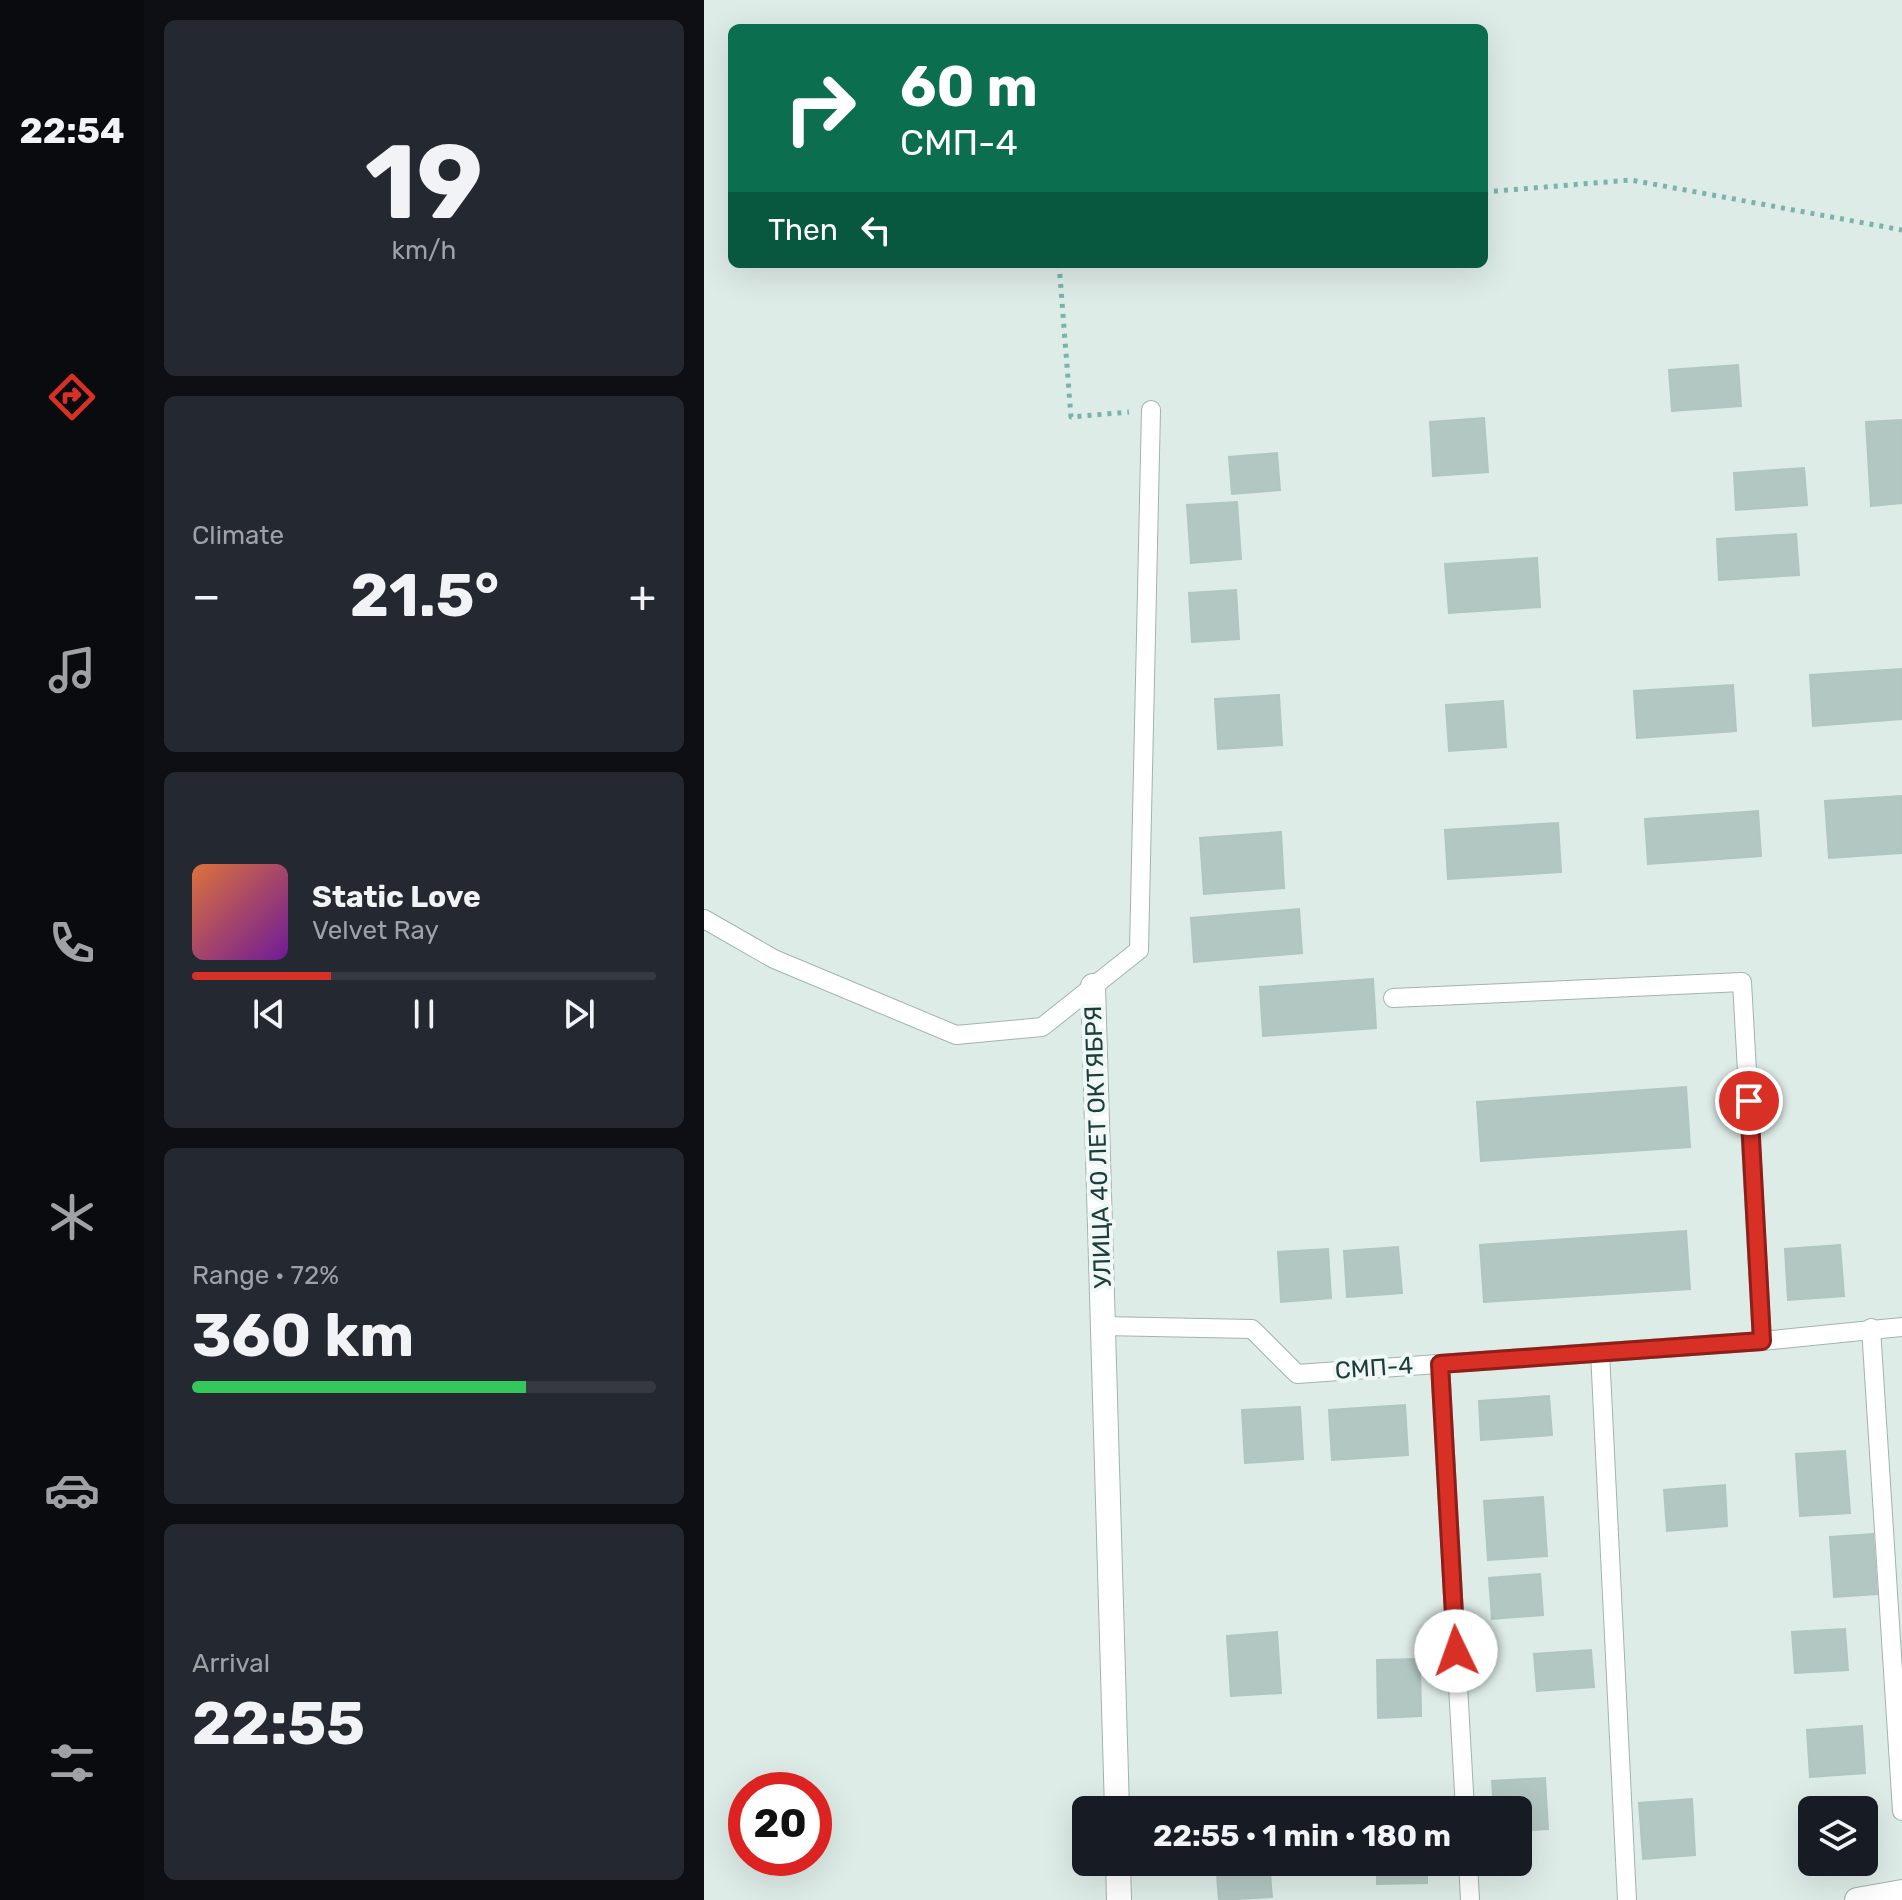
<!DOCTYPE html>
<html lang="en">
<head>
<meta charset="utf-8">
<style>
  :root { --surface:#171b24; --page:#242831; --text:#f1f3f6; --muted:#9ea1a6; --line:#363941; --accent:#d93025 }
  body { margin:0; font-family:Rubik,sans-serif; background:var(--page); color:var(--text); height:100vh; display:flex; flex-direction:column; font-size:30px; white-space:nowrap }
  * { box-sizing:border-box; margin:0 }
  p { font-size:26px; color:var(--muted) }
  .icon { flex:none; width:44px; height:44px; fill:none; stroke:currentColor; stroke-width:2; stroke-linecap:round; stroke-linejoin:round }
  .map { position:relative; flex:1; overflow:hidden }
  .sheet { display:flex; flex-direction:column; gap:20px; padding:20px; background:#0d0f14; width:560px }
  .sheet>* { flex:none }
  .top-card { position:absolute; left:24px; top:24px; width:760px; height:244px; border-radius:12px; box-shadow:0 8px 32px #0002; background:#0b6e4f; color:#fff; overflow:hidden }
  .buttons { position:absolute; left:1094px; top:1796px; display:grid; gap:16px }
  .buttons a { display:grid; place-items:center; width:80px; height:80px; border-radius:12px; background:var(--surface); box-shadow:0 8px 32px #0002; font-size:40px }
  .speed { position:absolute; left:24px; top:1772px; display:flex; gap:16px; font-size:40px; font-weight:700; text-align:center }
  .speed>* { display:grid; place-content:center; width:104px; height:104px; border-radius:50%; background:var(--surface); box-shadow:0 8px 32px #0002; line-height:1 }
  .speed .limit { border:12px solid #d22; background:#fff; color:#111 }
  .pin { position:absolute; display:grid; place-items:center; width:68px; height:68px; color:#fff; margin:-34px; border:4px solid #fff; border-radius:50%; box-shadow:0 2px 8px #0007 }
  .me { position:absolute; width:88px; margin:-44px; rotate:357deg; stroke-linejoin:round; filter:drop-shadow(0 0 6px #0008) }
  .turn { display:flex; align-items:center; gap:28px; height:168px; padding:0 40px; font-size:36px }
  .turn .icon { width:104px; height:104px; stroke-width:2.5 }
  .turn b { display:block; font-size:56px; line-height:68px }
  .then { display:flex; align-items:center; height:76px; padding:0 40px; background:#0003; gap:16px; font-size:30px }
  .big { font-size:60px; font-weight:700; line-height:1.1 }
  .sheet .widget { flex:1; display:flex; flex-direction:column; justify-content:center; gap:12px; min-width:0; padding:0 28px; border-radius:12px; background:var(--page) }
  .sheet .dial { align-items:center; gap:0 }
  .dial b { font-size:104px; line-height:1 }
  .song { display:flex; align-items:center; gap:24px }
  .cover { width:96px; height:96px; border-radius:12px; background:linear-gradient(135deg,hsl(20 70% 55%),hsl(280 70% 35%)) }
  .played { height:8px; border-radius:4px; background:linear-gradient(90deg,var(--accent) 30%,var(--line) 30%) }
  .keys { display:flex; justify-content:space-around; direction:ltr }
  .heat { display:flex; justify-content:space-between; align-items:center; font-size:44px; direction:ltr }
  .charge { height:12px; border-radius:6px; background:linear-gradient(90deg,#34c759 72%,var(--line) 0) }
  .trip { position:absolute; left:368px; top:1796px; width:460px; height:80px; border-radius:12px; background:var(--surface); box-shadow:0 8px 32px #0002; font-weight:700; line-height:80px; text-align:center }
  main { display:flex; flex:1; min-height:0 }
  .tab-bar { display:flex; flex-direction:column; width:144px; justify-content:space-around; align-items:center; background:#090b0e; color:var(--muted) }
  .tab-bar .icon { width:56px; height:56px }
  .tab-bar .active { color:var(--accent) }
  .tab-bar b { font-size:36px; color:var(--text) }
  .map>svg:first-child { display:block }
  .building { fill:#b3c7c2; stroke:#b0c6c1; stroke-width:2 }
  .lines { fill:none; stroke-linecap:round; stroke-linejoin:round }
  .lane-casing { stroke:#a0b4b1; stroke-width:20 }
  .street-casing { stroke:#a0b4b1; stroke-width:26 }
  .path { stroke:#7ab3ad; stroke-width:5; stroke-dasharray:4 6; stroke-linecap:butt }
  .lane { stroke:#fff; stroke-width:18 }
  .street { stroke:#fff; stroke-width:24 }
  .route-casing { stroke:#8d1f18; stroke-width:20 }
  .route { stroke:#d93025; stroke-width:14 }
  .labels { text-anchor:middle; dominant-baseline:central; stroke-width:8; stroke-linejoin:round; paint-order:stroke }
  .street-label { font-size:24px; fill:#1d3d3b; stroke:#eff8f5 }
</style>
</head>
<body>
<main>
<nav class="tab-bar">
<b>22:54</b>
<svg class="icon active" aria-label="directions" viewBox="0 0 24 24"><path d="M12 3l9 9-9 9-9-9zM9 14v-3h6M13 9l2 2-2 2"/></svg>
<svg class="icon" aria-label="music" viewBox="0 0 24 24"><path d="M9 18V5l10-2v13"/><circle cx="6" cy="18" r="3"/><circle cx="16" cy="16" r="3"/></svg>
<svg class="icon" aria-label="phone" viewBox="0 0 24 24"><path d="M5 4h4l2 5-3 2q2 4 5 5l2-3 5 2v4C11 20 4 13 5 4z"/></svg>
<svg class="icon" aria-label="climate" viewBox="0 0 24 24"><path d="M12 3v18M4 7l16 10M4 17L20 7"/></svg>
<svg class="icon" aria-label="car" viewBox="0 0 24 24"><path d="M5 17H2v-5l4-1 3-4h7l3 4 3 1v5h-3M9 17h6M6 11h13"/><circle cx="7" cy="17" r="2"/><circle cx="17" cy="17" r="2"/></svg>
<svg class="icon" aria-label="filters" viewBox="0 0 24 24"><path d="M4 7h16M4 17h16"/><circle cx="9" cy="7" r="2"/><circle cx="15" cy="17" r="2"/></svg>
</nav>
<section class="sheet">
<div class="widget dial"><b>19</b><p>km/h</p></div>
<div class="widget"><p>Climate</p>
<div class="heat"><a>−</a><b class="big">21.5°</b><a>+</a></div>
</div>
<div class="widget">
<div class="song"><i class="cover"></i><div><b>Static Love</b><p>Velvet Ray</p></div></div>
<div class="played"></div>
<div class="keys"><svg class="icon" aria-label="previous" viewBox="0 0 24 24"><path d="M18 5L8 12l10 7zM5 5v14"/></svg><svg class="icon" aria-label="pause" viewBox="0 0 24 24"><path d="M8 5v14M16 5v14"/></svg><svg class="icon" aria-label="next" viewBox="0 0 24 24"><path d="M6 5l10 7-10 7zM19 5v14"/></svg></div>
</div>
<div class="widget"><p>Range · 72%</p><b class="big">360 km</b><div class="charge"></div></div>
<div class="widget"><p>Arrival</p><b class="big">22:55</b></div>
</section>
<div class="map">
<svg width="1198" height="1900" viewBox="0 0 1198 1900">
  <rect width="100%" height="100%" fill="#deece8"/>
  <g class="building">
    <path d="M1034,365L1037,406L968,411L965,370Z"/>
    <path d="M780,418L784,472L729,476L726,422Z"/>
    <path d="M1198,420V503L1167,506L1162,422Z"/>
    <path d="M573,453L576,490L528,494L525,457Z"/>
    <path d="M1100,468L1103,505L1032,510L1030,473Z"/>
    <path d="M533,502L537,559L487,563L483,505Z"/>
    <path d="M1092,534L1095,575L1015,580L1013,539Z"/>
    <path d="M833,558L836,607L745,613L741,564Z"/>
    <path d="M532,590L535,639L488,642L485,593Z"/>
    <path d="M1198,669V719L1109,726L1106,675Z"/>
    <path d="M1029,685L1032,731L933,738L930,691Z"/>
    <path d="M575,695L578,745L514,749L511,699Z"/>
    <path d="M799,701L802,747L745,751L742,705Z"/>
    <path d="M1198,796V853L1125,858L1121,801Z"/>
    <path d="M1054,811L1057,856L944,864L941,819Z"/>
    <path d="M854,823L857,872L744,879L741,830Z"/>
    <path d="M577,832L580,888L500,894L496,838Z"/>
    <path d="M595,909L598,953L490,962L487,918Z"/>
    <path d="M669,979L672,1028L559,1036L556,987Z"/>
    <path d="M982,1087L986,1147L777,1161L773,1102Z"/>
    <path d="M982,1231L986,1289L780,1302L776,1245Z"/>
    <path d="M1136,1245L1140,1296L1084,1300L1081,1249Z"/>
    <path d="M694,1247L698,1293L643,1297L640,1251Z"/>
    <path d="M624,1249L627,1298L577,1302L574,1252Z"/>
    <path d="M845,1396L848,1435L777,1440L775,1401Z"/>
    <path d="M701,1405L704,1455L628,1460L625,1410Z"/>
    <path d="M596,1407L599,1459L541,1463L538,1410Z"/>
    <path d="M1141,1451L1146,1513L1096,1516L1092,1454Z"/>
    <path d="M1021,1485L1023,1526L963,1531L960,1490Z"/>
    <path d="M839,1497L843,1556L784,1560L780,1501Z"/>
    <path d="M1169,1534L1173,1594L1130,1597L1126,1537Z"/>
    <path d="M836,1574L839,1615L788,1619L785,1578Z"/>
    <path d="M1141,1629L1144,1670L1091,1673L1088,1632Z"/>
    <path d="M573,1632L577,1693L527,1696L523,1636Z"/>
    <path d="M887,1650L890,1687L833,1691L830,1654Z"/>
    <path d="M716,1659L717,1716L674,1718L673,1660Z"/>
    <path d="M1158,1726L1161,1773L1106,1777L1103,1730Z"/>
    <path d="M841,1778L844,1829L814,1831V1810H790L788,1781Z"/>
    <path d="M988,1799L991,1855L939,1859L935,1803Z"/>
    <path d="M512,1862H565L568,1897L515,1900Z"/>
    <path d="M673,1862H723V1883L673,1884Z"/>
  </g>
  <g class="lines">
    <g class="lane-casing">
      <g id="lane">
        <path d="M0,919L70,959L252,1035L338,1027L435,950L447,410"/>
        <path d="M689,998L1038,982L1058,1341"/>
        <path d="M399,1326L548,1329L593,1374L1058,1341L1198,1327"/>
        <path d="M1167,1328L1198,1811"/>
        <path d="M896,1352L923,1900"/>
        <path d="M736,1364L761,1810"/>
        <path d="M764,1862L766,1900"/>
      </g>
    </g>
    <g class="street-casing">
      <g id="street">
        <path d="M389,986L413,1810"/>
        <path d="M414,1862L415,1900"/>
        <path d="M1153,1900L1198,1892"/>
      </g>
    </g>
    <g class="path">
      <path d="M780,192L927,180L1198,230"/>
      <path d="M355,264L367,417L425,412"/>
    </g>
    <use href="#lane" class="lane"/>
    <use href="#street" class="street"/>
  </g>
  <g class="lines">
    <g class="route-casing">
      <path id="route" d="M752,1651L736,1364L1058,1341L1045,1101"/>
    </g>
    <use href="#route" class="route"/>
  </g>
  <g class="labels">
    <g class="street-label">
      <text transform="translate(394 1147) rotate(-92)">УЛИЦА 40 ЛЕТ ОКТЯБРЯ</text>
      <text transform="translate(670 1368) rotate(-4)">СМП-4</text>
    </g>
  </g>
</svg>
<div class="buttons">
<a><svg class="icon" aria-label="layers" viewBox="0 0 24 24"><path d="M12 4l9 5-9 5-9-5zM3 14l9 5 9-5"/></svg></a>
</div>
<div class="speed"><div class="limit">20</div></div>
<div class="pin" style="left:1045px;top:1101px;background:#d93025"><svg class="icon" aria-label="arrive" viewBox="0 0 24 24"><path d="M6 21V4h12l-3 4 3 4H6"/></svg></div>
<svg class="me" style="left:752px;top:1651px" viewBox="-20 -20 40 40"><circle r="19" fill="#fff"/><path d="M0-13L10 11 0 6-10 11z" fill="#d93025"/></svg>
<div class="trip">22:55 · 1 min · 180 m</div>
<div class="top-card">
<div class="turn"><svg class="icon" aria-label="right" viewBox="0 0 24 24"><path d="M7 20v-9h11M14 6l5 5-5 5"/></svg><div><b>60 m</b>СМП-4</div></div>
<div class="then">Then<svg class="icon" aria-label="left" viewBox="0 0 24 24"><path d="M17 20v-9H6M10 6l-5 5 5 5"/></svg></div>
</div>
</div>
</main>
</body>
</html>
